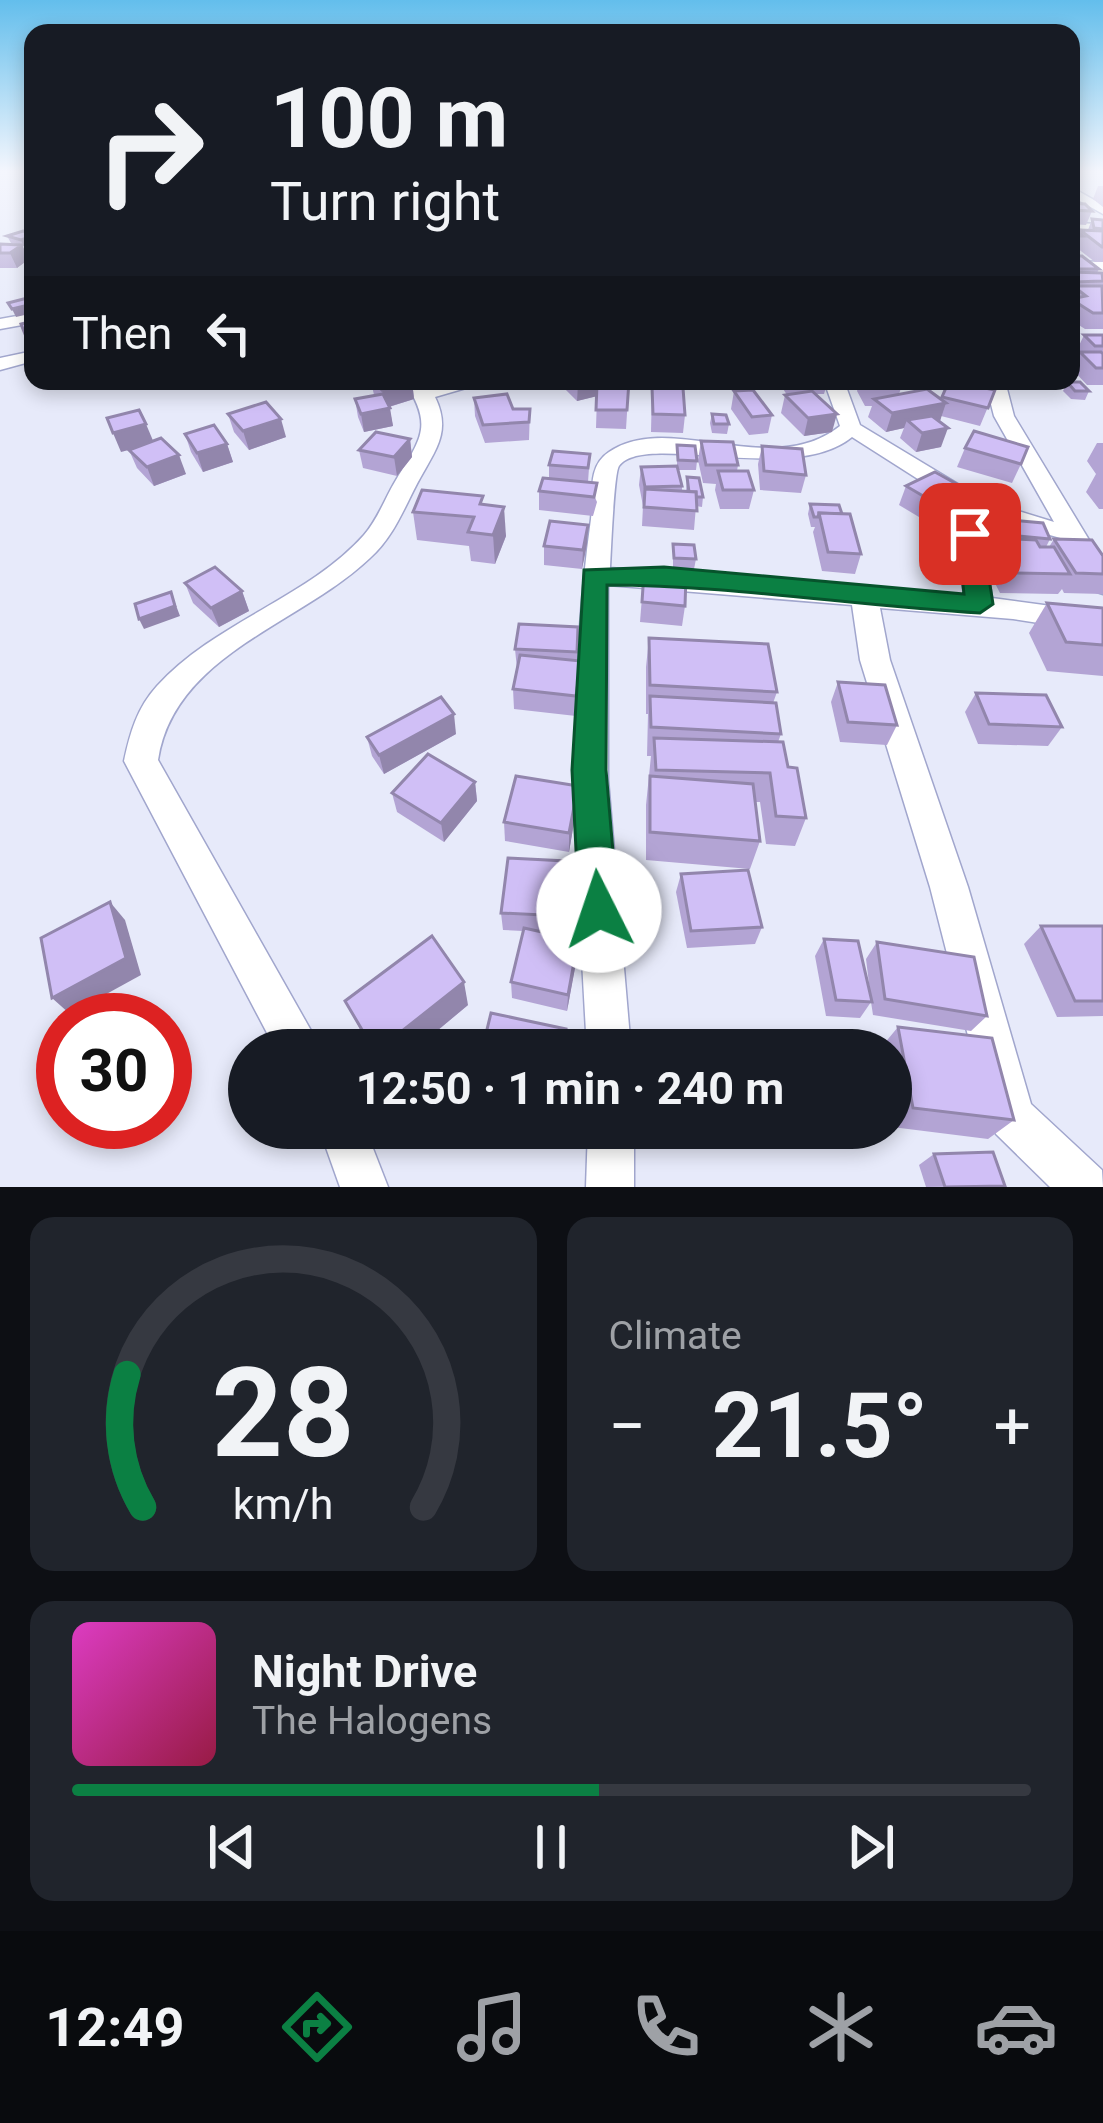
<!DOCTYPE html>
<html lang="en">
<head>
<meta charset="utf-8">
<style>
  :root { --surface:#171b24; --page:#20242c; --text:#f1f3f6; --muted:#9ea1a6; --line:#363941; --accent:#0b8043 }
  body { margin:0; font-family:Roboto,sans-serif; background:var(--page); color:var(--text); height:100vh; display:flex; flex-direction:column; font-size:45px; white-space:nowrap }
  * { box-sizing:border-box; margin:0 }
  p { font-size:39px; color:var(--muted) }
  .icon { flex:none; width:66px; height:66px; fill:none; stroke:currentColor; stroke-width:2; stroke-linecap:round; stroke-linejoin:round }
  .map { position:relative; height:1187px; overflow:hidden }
  .side { display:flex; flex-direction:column; gap:30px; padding:30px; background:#0d0f14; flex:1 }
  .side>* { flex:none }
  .banner { position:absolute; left:24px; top:24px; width:1056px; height:366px; border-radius:24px; box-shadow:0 6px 18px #0003; background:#171b24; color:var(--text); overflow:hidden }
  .speed { position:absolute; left:36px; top:993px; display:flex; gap:24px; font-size:60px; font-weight:700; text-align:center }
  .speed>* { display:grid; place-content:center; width:156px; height:156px; border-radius:50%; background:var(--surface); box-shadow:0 6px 18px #0003; line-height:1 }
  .speed .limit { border:18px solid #d22; background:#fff; color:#111 }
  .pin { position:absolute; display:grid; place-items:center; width:102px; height:102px; color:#fff; margin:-51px; border-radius:24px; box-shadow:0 6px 18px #0006 }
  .me { position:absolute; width:132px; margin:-66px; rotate:356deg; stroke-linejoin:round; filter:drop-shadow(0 0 9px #0008) }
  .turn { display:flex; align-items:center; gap:42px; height:252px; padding:0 48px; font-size:54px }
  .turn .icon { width:156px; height:156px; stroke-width:2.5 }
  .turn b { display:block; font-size:84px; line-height:102px }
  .then { display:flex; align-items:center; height:114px; padding:0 48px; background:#0003; gap:24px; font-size:45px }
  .big { font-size:90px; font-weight:700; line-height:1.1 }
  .side .widget { flex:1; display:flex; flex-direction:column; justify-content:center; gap:18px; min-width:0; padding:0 42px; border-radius:24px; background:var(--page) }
  .side .dial { align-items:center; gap:0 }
  .dial svg { height:312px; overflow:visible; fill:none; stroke:var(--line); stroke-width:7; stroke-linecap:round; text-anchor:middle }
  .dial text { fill:var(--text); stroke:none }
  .song { display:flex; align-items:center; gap:36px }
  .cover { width:144px; height:144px; border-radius:18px; background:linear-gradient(135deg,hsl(310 70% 55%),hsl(340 70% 35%)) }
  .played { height:12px; border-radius:6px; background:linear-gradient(90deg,var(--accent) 55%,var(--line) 55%) }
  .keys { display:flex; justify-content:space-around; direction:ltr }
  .heat { display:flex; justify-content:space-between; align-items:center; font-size:66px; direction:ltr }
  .side .tiles { flex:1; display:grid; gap:30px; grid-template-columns:1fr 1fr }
  .widget:last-child { grid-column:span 2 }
  .trip { position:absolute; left:228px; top:1029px; width:684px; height:120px; border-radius:60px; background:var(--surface); box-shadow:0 6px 18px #0003; font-weight:700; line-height:120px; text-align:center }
  .tab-bar { display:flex; height:192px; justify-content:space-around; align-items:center; background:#090b0e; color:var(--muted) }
  .tab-bar .icon { width:84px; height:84px }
  .tab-bar .on { color:var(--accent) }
  .tab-bar b { font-size:54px; color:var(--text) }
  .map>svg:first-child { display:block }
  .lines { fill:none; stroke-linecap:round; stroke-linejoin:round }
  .street-casing { stroke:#a1a6cd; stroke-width:3 }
  .street { fill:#fff; fill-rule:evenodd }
  .wall { fill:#b3a4d4 }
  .shaded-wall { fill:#9286ac }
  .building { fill:#d0bff6; stroke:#9286ac; stroke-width:3 }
  .route { fill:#0b8043; stroke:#07532c; stroke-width:3 }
</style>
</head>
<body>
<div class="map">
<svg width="1103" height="1187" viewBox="0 0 1103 1187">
  <rect width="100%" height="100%" fill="#e7eafa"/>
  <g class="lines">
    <g class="street-casing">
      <g id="street">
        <path d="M1071,187L1103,205V214L1071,196Z"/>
        <path d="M1071,223L1103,224V232L1071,231Z"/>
        <path d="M1071,261L1103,262V272L1071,271Z"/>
        <path d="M33,313V323L0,329V319Z"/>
        <path d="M33,351V361L0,370V358Z"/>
        <path d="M404,381H424L428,387L455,381H490L435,397C450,428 439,445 423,473C406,502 396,535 370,558C301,624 174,654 158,760L322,1050H276L124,761C130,733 137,708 157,686C215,622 308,598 364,535C378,519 385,498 396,480C421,438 434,426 404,381Z"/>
        <path d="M824,381H844L860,425L986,501L1054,522L994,416L985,381H1005L1014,416L1103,563V594L1094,591L1064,539L979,515L992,598L1103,613V633L1013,619L880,608L890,660L968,887L1031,1104L1102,1170L1103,1187H1050L996,1134L989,1118L930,887L860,660L852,605L608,585V780L631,1050H587C577,872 566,695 591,519C594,496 586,467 609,452C670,410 771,481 840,426ZM852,437L954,502L964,596L610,568C611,552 614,473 619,466C644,431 793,486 852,437Z"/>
        <path d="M319,1128H365L388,1187H340Z"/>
        <path d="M588,1128H634V1187H586Z"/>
      </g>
    </g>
    <use href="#street" class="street"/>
  </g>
  <g class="wall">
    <path d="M1098,186H1103V207L1093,199Z"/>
    <path d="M1071,203L1092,211L1086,225L1071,224Z"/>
    <path d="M1092,219L1103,220V262H1095L1077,248L1076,251L1071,250V227L1088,230Z"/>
    <path d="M23,231V247L29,259L17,268H0V244H16L11,243L7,236Z"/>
    <path d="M1071,256L1099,269L1097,273H1103V329H1085L1071,320Z"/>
    <path d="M1084,335H1103V385H1087L1073,370L1071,375V366L1072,368L1079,355L1076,352Z"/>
    <path d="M371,381H412L414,399L389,407L393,426L364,432L358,417L355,399L374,395Z"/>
    <path d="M564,381H629L626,429L596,428L597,396L577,401L564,388Z"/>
    <path d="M778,381H828L824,394H816L832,432L804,436L781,413L785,395H787Z"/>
    <path d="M860,381H896L901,388L899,394L941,399L949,381L995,390L980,426L941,416L940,421L941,447L916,452L900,438L904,428L886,432L868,417L872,406H865L857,391Z"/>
    <path d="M907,381H935L932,388L910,387Z"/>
    <path d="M1024,381H1068L1089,391L1085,400L1071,399L1063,391L1065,387L1027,385Z"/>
    <path d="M652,387L685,415L683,433L651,432Z"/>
    <path d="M734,391L772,415L768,433L749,435L731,409Z"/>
    <path d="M474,398L513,409H530L529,440L485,443L475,416Z"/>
    <path d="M228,414L286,437L249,450L234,432Z"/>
    <path d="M712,414L729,424L727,434L712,433L710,423Z"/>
    <path d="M185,434L227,444L233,462L203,472L191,452Z"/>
    <path d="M410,439L412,457L397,476L363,468L359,450Z"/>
    <path d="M153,441L186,474L154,486L137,468L129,450L131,449L121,452Z"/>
    <path d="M701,441L738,465L737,471L754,490L749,509H720L715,490L716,484L703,483L698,460Z"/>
    <path d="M1097,443H1103V509H1099L1086,492L1096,474L1087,461Z"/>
    <path d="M677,445L697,461L696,470H678L682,486V492H686L687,477L703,497L702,507L696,506L694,530L642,526L643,506L639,485L641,467L677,466Z"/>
    <path d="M762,446L806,475L801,493L760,490L758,464Z"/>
    <path d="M965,448L1021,464L1012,483L957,467Z"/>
    <path d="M590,454L588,482L597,502L593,516L539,510V491L549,479V465Z"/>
    <path d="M906,486L971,492L962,511L934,526L899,505Z"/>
    <path d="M810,504L861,554L855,574L822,571L813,532L815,527H811L808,514Z"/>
    <path d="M483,505L506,536L495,564L471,561L469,546L417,540L413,512Z"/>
    <path d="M990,518L1050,539L1046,547H1049L1054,539L1103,556V594L1064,593L1062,589L1058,594L1000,593L982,558L986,550L981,537Z"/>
    <path d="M587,544L582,569L544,565V546Z"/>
    <path d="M673,544L696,559L694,569L673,568Z"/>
    <path d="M644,572L685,606L682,626L640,622Z"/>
    <path d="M185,583L242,591L249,611L219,627L193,603Z"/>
    <path d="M1047,603L1103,608V676L1047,671L1029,633Z"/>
    <path d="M578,627L577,661H581L576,716L514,709L513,689L517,669L515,649Z"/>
    <path d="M649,638L777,692L773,703L781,734L778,742L806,818L795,846L766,844L760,802H755L760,841L750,869L646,860V805L651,756H647L648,714H646V667Z"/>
    <path d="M838,682L897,725L887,745L840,742L831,702Z"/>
    <path d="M976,693L1062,727L1048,746L978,744L965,712Z"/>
    <path d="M456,734L384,774L372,756L367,737Z"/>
    <path d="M475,782L477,801L444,842L397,812L392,793Z"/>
    <path d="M578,786L577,805L569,852L505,841L504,822Z"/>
    <path d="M566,861L562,934L543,933L578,940L577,957L567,1011L512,998L511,982L523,931L503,930L501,913Z"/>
    <path d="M681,874L762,927L755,944L687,948L676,892Z"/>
    <path d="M1041,926H1103V1016L1057,1017L1024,944Z"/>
    <path d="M824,939L871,1000L866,959L877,942L987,1016L971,1031L873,1015L871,1002L860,1018L826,1016L815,956Z"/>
    <path d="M345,1001L468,1005L414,1050H371Z"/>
    <path d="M898,1027L1014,1120L988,1139L892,1127L891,1050H879Z"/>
    <path d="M934,1154L1005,1186L926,1187L919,1165Z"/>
  </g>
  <g class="shaded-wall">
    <path d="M33,236V244L24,247L21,240Z"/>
    <path d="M22,245L29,259L17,268L10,253Z"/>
    <path d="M33,304V313L16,317L12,309Z"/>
    <path d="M33,332V350L25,334Z"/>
    <path d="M412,381L414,399L385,408L382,390Z"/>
    <path d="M589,381H618V391L577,401L578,384Z"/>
    <path d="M946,403L940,421L907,420L904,428L886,432L892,413Z"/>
    <path d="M390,408L393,426L364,432L361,414Z"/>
    <path d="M837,414L832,432L804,436L808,418Z"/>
    <path d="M281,419L286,437L249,450L243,431Z"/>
    <path d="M146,424L154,443L121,452L113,433Z"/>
    <path d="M948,428L941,447L916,452L922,433Z"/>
    <path d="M410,439L412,457L397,476L394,457Z"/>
    <path d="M227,444L233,462L203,472L197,453Z"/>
    <path d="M179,455L186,474L154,486L147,467Z"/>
    <path d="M971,492L962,511L934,526L942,507Z"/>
    <path d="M504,507L506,536L495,564L493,535Z"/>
    <path d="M588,525L587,544L582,569L583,550Z"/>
    <path d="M242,591L249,611L219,627L211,608Z"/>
    <path d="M171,592L180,616L144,629L139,619Z"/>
    <path d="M454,714L456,734L384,774L379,755Z"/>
    <path d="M475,782L477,801L444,842L441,823Z"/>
    <path d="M578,786L577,805L569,852V833Z"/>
    <path d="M110,902L125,920L141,975L70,1014L52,998Z"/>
    <path d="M578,940L577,957L567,1011L568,995Z"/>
    <path d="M464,982L468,1005L414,1050H378Z"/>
  </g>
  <g class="building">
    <path d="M1071,203L1085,204L1092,211L1071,210Z"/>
    <path d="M1092,219L1103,220V229L1094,228Z"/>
    <path d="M1071,228H1073L1083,236H1071Z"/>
    <path d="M1080,230L1103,231V247H1102Z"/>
    <path d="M23,231L33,234V236L21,240L7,236Z"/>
    <path d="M0,244L22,245L10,253H0Z"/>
    <path d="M1071,256H1082L1099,269H1071Z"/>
    <path d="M1071,272L1102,273L1103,281L1073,282L1071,280Z"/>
    <path d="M1073,286H1102L1103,313H1093L1071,299L1086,296Z"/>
    <path d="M31,297L33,304L12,309L8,303Z"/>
    <path d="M33,321V332L25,334L21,324Z"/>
    <path d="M1084,335H1103V346H1095Z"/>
    <path d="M1080,352H1101L1103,354V368H1096Z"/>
    <path d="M373,381H412L382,390Z"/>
    <path d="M629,381L627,410H596L597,384Z"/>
    <path d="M866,381H896L901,388H870Z"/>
    <path d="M949,381L995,390L988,408L942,397Z"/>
    <path d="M1067,382H1080L1089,391H1075Z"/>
    <path d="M652,387L683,388L685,415L653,414Z"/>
    <path d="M927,389L946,403L892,413L874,399Z"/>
    <path d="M753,390L772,415L752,417L734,391Z"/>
    <path d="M812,391L837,414L808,418L785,395Z"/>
    <path d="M383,394L390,408L361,414L355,399Z"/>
    <path d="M507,394L513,409H530L529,422L483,425L474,398Z"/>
    <path d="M266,402L281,419L243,431L228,414Z"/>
    <path d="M139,410L146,424L113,433L107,418Z"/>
    <path d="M712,414L726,415L729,424H714Z"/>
    <path d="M932,416L948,428L922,433L907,420Z"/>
    <path d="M214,425L227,444L197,453L185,434Z"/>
    <path d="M974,431L1028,447L1021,464L965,448Z"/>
    <path d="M376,432L410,439L394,457L359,450Z"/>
    <path d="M161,438L179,455L147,467L129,450Z"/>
    <path d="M701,441L733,442L738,465H706Z"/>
    <path d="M677,445L695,446L697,461L678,460Z"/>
    <path d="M762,446L802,449L806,475L764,471Z"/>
    <path d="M553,451L590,454L588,468L549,465Z"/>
    <path d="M677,466L682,486L645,487L641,467Z"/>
    <path d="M718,471H748L754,490H723Z"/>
    <path d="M935,472L971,492L942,507L906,486Z"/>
    <path d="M687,477L699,478L703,497H696V492H689Z"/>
    <path d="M543,478L597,483L594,497L539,491Z"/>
    <path d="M645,489L696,492L697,511L644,507Z"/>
    <path d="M422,490L483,496L480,504L504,507L493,535L468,532L474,517L413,512Z"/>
    <path d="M810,504L839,505L842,514L819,513L818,517H814Z"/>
    <path d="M819,513L850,514L861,554L828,552Z"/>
    <path d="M990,518L1043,523L1050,539L996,534Z"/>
    <path d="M550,521L588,525L583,550L544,546Z"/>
    <path d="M991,538L1036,540L1040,547H1054L1070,574L1011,573Z"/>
    <path d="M1054,539L1092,540L1103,556V574L1076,573Z"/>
    <path d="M673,544L694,545L696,559L674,558Z"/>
    <path d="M215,567L242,591L211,608L185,583Z"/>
    <path d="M644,572L686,576L685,606L642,602Z"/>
    <path d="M171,592L175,606L139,619L135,604Z"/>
    <path d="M1047,603L1103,608V645L1066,642Z"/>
    <path d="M519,624L578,627L577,652L515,649Z"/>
    <path d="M649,638L768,644L777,692L650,685Z"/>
    <path d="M520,655L581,661L576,696L513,689Z"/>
    <path d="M838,682L885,685L897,725L848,722Z"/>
    <path d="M976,693L1046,695L1062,727L989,724Z"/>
    <path d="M650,696L776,703L781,734L651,727Z"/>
    <path d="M441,697L454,714L379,755L367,737Z"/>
    <path d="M654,738L783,742L788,767L797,768L806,818L776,816L770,773L656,770Z"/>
    <path d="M428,754L475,782L441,823L392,793Z"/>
    <path d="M516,776L578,786L569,833L504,822Z"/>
    <path d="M650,776L753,784L760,841L650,832Z"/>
    <path d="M508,858L566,861L563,916L501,913Z"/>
    <path d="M748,870L762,927L691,931L681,874Z"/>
    <path d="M110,902L126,958L52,998L41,938Z"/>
    <path d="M1041,926H1103V1001H1075Z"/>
    <path d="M524,928L578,940L568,995L511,982Z"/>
    <path d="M432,936L464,982L378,1050H374L345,1001Z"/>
    <path d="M824,939L858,941L872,1002L836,1000Z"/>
    <path d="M877,942L974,957L987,1016L885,999Z"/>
    <path d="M491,1013L566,1029L563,1050H482Z"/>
    <path d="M898,1027L992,1038L1014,1120L913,1108Z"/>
    <path d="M993,1152L1005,1186L945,1187L934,1154Z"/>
  </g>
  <linearGradient id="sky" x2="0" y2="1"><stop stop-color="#63beec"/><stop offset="0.51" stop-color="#f4f6fd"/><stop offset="1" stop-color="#f4f6fd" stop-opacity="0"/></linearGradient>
  <rect width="1103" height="336" fill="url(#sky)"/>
  <path class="route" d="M970,526L982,534L993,604L980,613C855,606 731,585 607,585L606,770L618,910L613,923L599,929L585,923L579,910L572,770L584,570L664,567L964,594L957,534Z"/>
</svg>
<div class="speed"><div class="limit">30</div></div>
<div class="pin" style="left:970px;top:534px;background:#d93025"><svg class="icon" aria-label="arrive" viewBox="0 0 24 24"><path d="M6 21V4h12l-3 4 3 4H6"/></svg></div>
<svg class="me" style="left:599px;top:910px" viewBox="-20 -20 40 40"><circle r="19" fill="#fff"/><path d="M0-13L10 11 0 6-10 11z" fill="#0b8043"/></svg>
<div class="trip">12:50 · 1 min · 240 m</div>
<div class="banner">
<div class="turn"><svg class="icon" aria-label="right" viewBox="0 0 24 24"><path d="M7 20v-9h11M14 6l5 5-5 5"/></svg><div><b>100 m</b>Turn right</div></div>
<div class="then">Then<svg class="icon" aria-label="left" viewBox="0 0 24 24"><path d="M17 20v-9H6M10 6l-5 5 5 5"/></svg></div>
</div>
</div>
<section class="side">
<div class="tiles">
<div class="widget dial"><svg viewBox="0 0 100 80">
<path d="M14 69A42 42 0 1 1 86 69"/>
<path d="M14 69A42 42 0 0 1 10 35" stroke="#0b8043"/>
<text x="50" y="56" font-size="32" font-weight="700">28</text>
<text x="50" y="72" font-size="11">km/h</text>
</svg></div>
<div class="widget"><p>Climate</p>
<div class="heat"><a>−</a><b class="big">21.5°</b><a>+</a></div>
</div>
<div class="widget">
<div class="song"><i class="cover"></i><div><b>Night Drive</b><p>The Halogens</p></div></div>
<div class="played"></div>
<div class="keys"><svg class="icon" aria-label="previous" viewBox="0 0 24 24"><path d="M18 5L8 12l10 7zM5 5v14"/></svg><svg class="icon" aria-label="pause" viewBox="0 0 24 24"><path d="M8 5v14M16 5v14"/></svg><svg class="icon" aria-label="next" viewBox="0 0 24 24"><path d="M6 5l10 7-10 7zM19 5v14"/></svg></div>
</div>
</div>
</section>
<nav class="tab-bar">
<b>12:49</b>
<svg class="icon on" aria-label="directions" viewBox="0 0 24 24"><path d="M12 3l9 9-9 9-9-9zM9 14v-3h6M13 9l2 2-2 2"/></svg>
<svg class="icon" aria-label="music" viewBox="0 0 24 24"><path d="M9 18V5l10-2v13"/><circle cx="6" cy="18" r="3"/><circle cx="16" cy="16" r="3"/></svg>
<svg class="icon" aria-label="phone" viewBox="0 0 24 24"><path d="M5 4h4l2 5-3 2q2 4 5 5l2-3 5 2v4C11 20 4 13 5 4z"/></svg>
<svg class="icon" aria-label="climate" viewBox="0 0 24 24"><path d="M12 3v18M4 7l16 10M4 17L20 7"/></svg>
<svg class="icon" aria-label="car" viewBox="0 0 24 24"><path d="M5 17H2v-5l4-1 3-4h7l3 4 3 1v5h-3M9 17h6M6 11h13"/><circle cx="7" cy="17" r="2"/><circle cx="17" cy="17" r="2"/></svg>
</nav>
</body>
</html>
